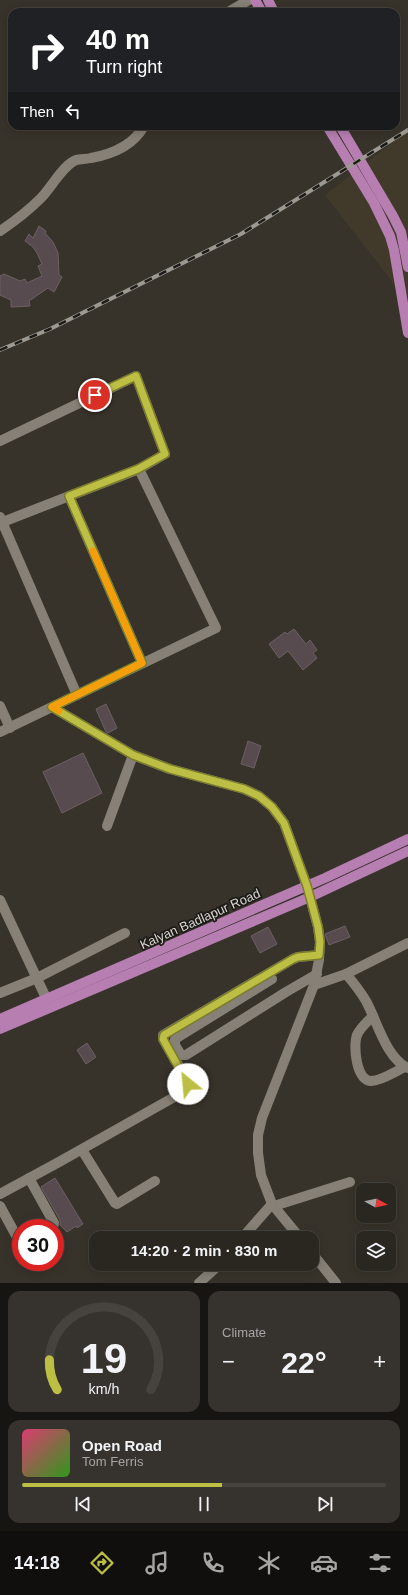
<!DOCTYPE html>
<html lang="en">
<head>
<meta charset="utf-8">
<style>
  :root { --surface:#2a2620; --page:#36322d; --text:#f1f3f6; --muted:#a5a5a5; --line:#46433e; --accent:#bcbf44 }
  body { margin:0; font-family:Arial,sans-serif; background:var(--page); color:var(--text); height:100vh; display:flex; flex-direction:column; font-size:15px; white-space:nowrap }
  * { box-sizing:border-box; margin:0 }
  p { font-size:13px; color:var(--muted) }
  .icon { flex:none; width:22px; height:22px; fill:none; stroke:currentColor; stroke-width:2; stroke-linecap:round; stroke-linejoin:round }
  .map { position:relative; height:1283px; overflow:hidden }
  .side { display:flex; flex-direction:column; gap:8px; padding:8px; background:#171512; flex:1 }
  .side>* { flex:none }
  .hud { position:absolute; left:8px; top:8px; width:392px; height:122px; border-radius:12px; box-shadow:0 2px 10px #0003,0 0 0 1px var(--line); background:#202124; color:#fff; overflow:hidden }
  .needle { width:26px; rotate:98deg }
  .controls { position:absolute; left:356px; top:1183px; display:grid; gap:8px }
  .controls a { display:grid; place-items:center; width:40px; height:40px; border-radius:8px; background:var(--surface); box-shadow:0 2px 10px #0003,0 0 0 1px var(--line); font-size:20px }
  .speed { position:absolute; left:12px; top:1219px; display:flex; gap:8px; font-size:20px; font-weight:700; text-align:center }
  .speed>* { display:grid; place-content:center; width:52px; height:52px; border-radius:50%; background:var(--surface); box-shadow:0 2px 10px #0003,0 0 0 1px var(--line); line-height:1 }
  .speed .limit { border:6px solid #d22; background:#fff; color:#111 }
  .pin { position:absolute; display:grid; place-items:center; width:34px; height:34px; color:#fff; margin:-17px; border:2px solid #fff; border-radius:50%; box-shadow:0 1px 4px #0007 }
  .me { position:absolute; width:44px; margin:-22px; rotate:332deg; stroke-linejoin:round; filter:drop-shadow(0 0 3px #0008) }
  .turn { display:flex; align-items:center; gap:14px; height:84px; padding:0 12px; font-size:18px }
  .turn .icon { width:52px; height:52px; stroke-width:2.5 }
  .turn b { display:block; font-size:28px; line-height:34px }
  .then { display:flex; align-items:center; height:38px; padding:0 12px; background:#0003; gap:8px; font-size:15px }
  .big { font-size:30px; font-weight:600; line-height:1.1 }
  .side .card { flex:1; display:flex; flex-direction:column; justify-content:center; gap:6px; min-width:0; padding:0 14px; border-radius:12px; background:var(--page) }
  .side .dial { align-items:center; gap:0 }
  .dial svg { height:104px; overflow:visible; fill:none; stroke:var(--line); stroke-width:7; stroke-linecap:round; text-anchor:middle }
  .dial text { fill:var(--text); stroke:none }
  .song { display:flex; align-items:center; gap:12px }
  .cover { width:48px; height:48px; border-radius:6px; background:linear-gradient(135deg,hsl(340 70% 55%),hsl(110 70% 35%)) }
  .played { height:4px; border-radius:2px; background:linear-gradient(90deg,var(--accent) 55%,var(--line) 55%) }
  .keys { display:flex; justify-content:space-around; direction:ltr }
  .heat { display:flex; justify-content:space-between; align-items:center; font-size:22px; direction:ltr }
  .side .tiles { flex:1; display:grid; gap:8px; grid-template-columns:1fr 1fr }
  .card:last-child { grid-column:span 2 }
  .trip { position:absolute; left:89px; top:1231px; width:230px; height:40px; border-radius:12px; background:var(--surface); box-shadow:0 2px 10px #0003,0 0 0 1px var(--line); font-weight:600; line-height:40px; text-align:center }
  .dock { display:flex; height:64px; justify-content:space-around; align-items:center; background:#110f0d; color:var(--muted) }
  .dock .icon { width:28px; height:28px }
  .dock .active { color:var(--accent) }
  .dock b { font-size:18px; color:var(--text) }
  .map>svg:first-child { display:block }
  .built { fill:#41392a }
  .building { fill:#574b4f; stroke:#6d6064 }
  .lines { fill:none; stroke-linecap:round; stroke-linejoin:round }
  .minor { stroke:#868076; stroke-width:10 }
  .major { stroke:#b77eb2; stroke-width:10 }
  .rail-casing { stroke:#9c9992; stroke-width:4 }
  .rail { stroke:#1d1b17; stroke-width:2.5; stroke-dasharray:8; stroke-linecap:butt }
  .route-casing { stroke:#7a7c2c; stroke-width:10 }
  .route { stroke:#bcbf44; stroke-width:7 }
  .slow { stroke:#f59e0b; stroke-width:7 }
  .labels { text-anchor:middle; dominant-baseline:central; stroke-width:3.5; stroke-linejoin:round; paint-order:stroke }
  .street-label { font-size:13px; fill:#dad7d1; stroke:#1d1b17 }
</style>
</head>
<body>
<div class="map">
<svg width="408" height="1283" viewBox="0 0 408 1283">
  <rect width="100%" height="100%" fill="#38332a"/>
  <path class="built" d="M408,130V302L325,195Z"/>
  <g class="building">
    <path d="M39,226L46,231L45,233L53,242L58,253L59,275L62,277L54,292L48,288L29,301L30,306L11,307V300L0,295V276L4,274L20,281L25,279L27,283L42,276L38,266L42,264L37,253L33,247L25,241L29,234L33,238Z"/>
    <path d="M294,629L306,644L310,640L317,650L313,653L317,658L303,670L288,651L279,658L269,644L285,632L287,634Z"/>
    <path d="M106,704L117,728L108,733L106,732L96,709Z"/>
    <path d="M248,741L261,746L254,768L241,764Z"/>
    <path d="M83,753L102,793L62,813L43,772Z"/>
    <path d="M345,926L350,937L329,945L325,934Z"/>
    <path d="M268,927L277,944L260,953L251,936Z"/>
    <path d="M87,1043L96,1057L86,1064L77,1050Z"/>
    <path d="M55,1178L83,1224L77,1228L76,1226L67,1232L60,1225V1220L41,1187Z"/>
  </g>
  <g class="lines">
    <g class="minor">
      <path d="M228,12L249,0"/>
      <path d="M0,231C15,221 28,211 41,198C51,188 63,165 76,160C81,159 87,159 91,158C113,154 133,146 144,126"/>
      <path d="M0,441L136,376L165,454L139,469L0,523"/>
      <path d="M69,496L142,663"/>
      <path d="M0,517L77,695"/>
      <path d="M0,706L10,728"/>
      <path d="M52,707L133,755L170,769L244,789L259,796L272,807L284,823L307,886L318,927L320,942L319,960L314,985L262,1118L258,1135V1153L261,1175L272,1204L300,1238"/>
      <path d="M0,732L216,628L139,469"/>
      <path d="M107,826L133,755"/>
      <path d="M0,900L47,1000"/>
      <path d="M346,974C353,982 360,991 366,1001C377,1021 386,1058 408,1068"/>
      <path d="M272,979L175,1039V1045L181,1055H186L286,992L317,974"/>
      <path d="M314,985L346,974L408,943"/>
      <path d="M0,993L37,978L125,933"/>
      <path d="M373,1016C367,1022 360,1028 357,1035C353,1046 356,1080 371,1081C382,1081 396,1071 405,1067"/>
      <path d="M82,1150L115,1203L117,1204L155,1181"/>
      <path d="M29,1178L54,1223L53,1228"/>
      <path d="M0,1194L59,1162L185,1091L188,1086V1081L163,1039V1035L293,959L298,957L319,955"/>
      <path d="M0,1206L18,1239L21,1240"/>
      <path d="M274,1206L350,1182"/>
      <path d="M242,1238L272,1204"/>
      <path d="M312,1253L336,1283"/>
      <path d="M199,1283L220,1264"/>
    </g>
    <g class="major">
      <path d="M255,0L262,12"/>
      <path d="M268,0L274,12"/>
      <path d="M327,126L374,203L390,236L394,250L408,333"/>
      <path d="M340,126L393,216L401,232L408,267"/>
      <path d="M0,1019L325,878L408,839"/>
      <path d="M0,1029L310,897L408,851"/>
    </g>
    <g class="rail-casing">
      <path id="rail" d="M0,350L50,329L241,234L408,130"/>
    </g>
    <use href="#rail" class="rail"/>
  </g>
  <g class="lines">
    <g class="route-casing">
      <path id="route" d="M95,395L136,376L165,454L138,469L69,496L142,663L52,707L133,755L170,769L244,789L259,796L272,807L284,823L307,886L318,927L320,942L319,955L298,957L293,959L164,1035L163,1039L188,1084"/>
    </g>
    <use href="#route" class="route"/>
    <path class="slow" d="M59,711L52,707L142,663L93,551"/>
  </g>
  <g class="labels">
    <g class="street-label">
      <text transform="translate(200 919) rotate(-24)">Kalyan Badlapur Road</text>
    </g>
  </g>
</svg>
<div class="controls">
<a><svg class="needle" viewBox="-14 -14 28 28"><path d="M0-13l5 13h-10z" fill="#e53935"/><path d="M0 13l5-13h-10z" fill="#a5a5a5"/></svg></a>
<a><svg class="icon" aria-label="layers" viewBox="0 0 24 24"><path d="M12 4l9 5-9 5-9-5zM3 14l9 5 9-5"/></svg></a>
</div>
<div class="speed"><div class="limit">30</div></div>
<div class="pin" style="left:95px;top:395px;background:#d93025"><svg class="icon" aria-label="arrive" viewBox="0 0 24 24"><path d="M6 21V4h12l-3 4 3 4H6"/></svg></div>
<svg class="me" style="left:188px;top:1084px" viewBox="-20 -20 40 40"><circle r="19" fill="#fff"/><path d="M0-13L10 11 0 6-10 11z" fill="#bcbf44"/></svg>
<div class="trip">14:20 · 2 min · 830 m</div>
<div class="hud">
<div class="turn"><svg class="icon" aria-label="right" viewBox="0 0 24 24"><path d="M7 20v-9h11M14 6l5 5-5 5"/></svg><div><b>40 m</b>Turn right</div></div>
<div class="then">Then<svg class="icon" aria-label="left" viewBox="0 0 24 24"><path d="M17 20v-9H6M10 6l-5 5 5 5"/></svg></div>
</div>
</div>
<section class="side">
<div class="tiles">
<div class="card dial"><svg viewBox="0 0 100 80">
<path d="M14 69A42 42 0 1 1 86 69"/>
<path d="M14 69A42 42 0 0 1 8 46" stroke="#bcbf44"/>
<text x="50" y="56" font-size="32" font-weight="700">19</text>
<text x="50" y="72" font-size="11">km/h</text>
</svg></div>
<div class="card"><p>Climate</p>
<div class="heat"><a>−</a><b class="big">22°</b><a>+</a></div>
</div>
<div class="card">
<div class="song"><i class="cover"></i><div><b>Open Road</b><p>Tom Ferris</p></div></div>
<div class="played"></div>
<div class="keys"><svg class="icon" aria-label="previous" viewBox="0 0 24 24"><path d="M18 5L8 12l10 7zM5 5v14"/></svg><svg class="icon" aria-label="pause" viewBox="0 0 24 24"><path d="M8 5v14M16 5v14"/></svg><svg class="icon" aria-label="next" viewBox="0 0 24 24"><path d="M6 5l10 7-10 7zM19 5v14"/></svg></div>
</div>
</div>
</section>
<nav class="dock">
<b>14:18</b>
<svg class="icon active" aria-label="directions" viewBox="0 0 24 24"><path d="M12 3l9 9-9 9-9-9zM9 14v-3h6M13 9l2 2-2 2"/></svg>
<svg class="icon" aria-label="music" viewBox="0 0 24 24"><path d="M9 18V5l10-2v13"/><circle cx="6" cy="18" r="3"/><circle cx="16" cy="16" r="3"/></svg>
<svg class="icon" aria-label="phone" viewBox="0 0 24 24"><path d="M5 4h4l2 5-3 2q2 4 5 5l2-3 5 2v4C11 20 4 13 5 4z"/></svg>
<svg class="icon" aria-label="climate" viewBox="0 0 24 24"><path d="M12 3v18M4 7l16 10M4 17L20 7"/></svg>
<svg class="icon" aria-label="car" viewBox="0 0 24 24"><path d="M5 17H2v-5l4-1 3-4h7l3 4 3 1v5h-3M9 17h6M6 11h13"/><circle cx="7" cy="17" r="2"/><circle cx="17" cy="17" r="2"/></svg>
<svg class="icon" aria-label="filters" viewBox="0 0 24 24"><path d="M4 7h16M4 17h16"/><circle cx="9" cy="7" r="2"/><circle cx="15" cy="17" r="2"/></svg>
</nav>
</body>
</html>
